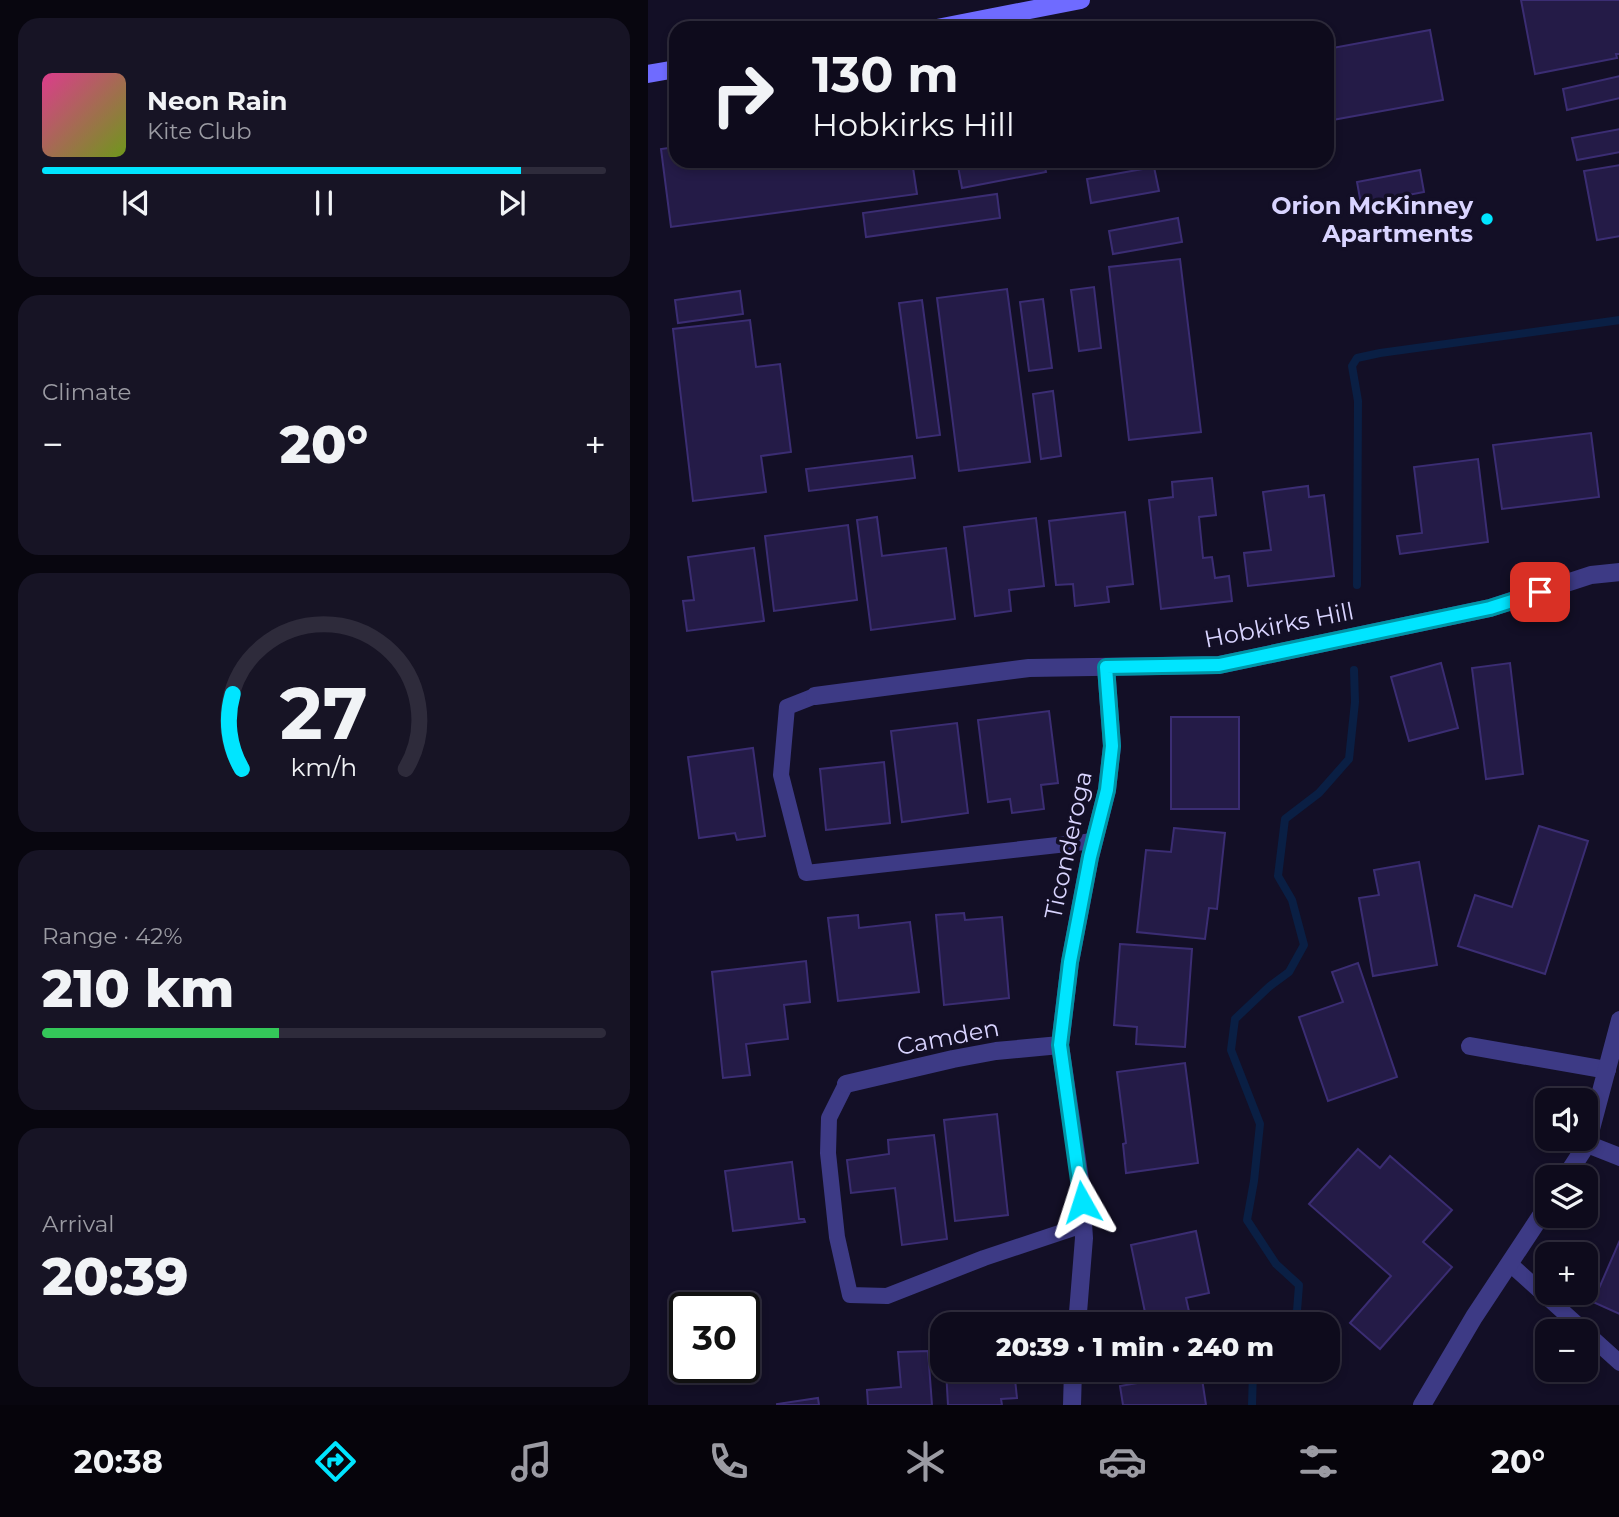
<!DOCTYPE html>
<html lang="en">
<head>
<meta charset="utf-8">
<style>
  :root { --surface:#0e0b1c; --page:#171425; --text:#f1f3f6; --muted:#9b9ba3; --line:#2e2b3b; --accent:#00e5ff }
  body { margin:0; font-family:Montserrat,sans-serif; background:var(--page); color:var(--text); height:100vh; display:flex; flex-direction:column; font-size:26px; white-space:nowrap }
  * { box-sizing:border-box; margin:0 }
  p { font-size:23px; color:var(--muted) }
  .icon { flex:none; width:38px; height:38px; fill:none; stroke:currentColor; stroke-width:2; stroke-linecap:round; stroke-linejoin:round }
  .map { position:relative; flex:1; overflow:hidden }
  .panel { display:flex; flex-direction:column; gap:18px; padding:18px; background:#08060f; width:648px }
  .panel>* { flex:none }
  .banner { position:absolute; left:21px; top:21px; width:665px; height:147px; border-radius:21px; box-shadow:0 4px 10px #0003,0 0 0 2px var(--line); background:#0e0b1c; color:var(--text); overflow:hidden }
  .fabs { position:absolute; left:887px; top:1088px; display:grid; gap:14px }
  .fabs a { display:grid; place-items:center; width:63px; height:63px; border-radius:14px; background:var(--surface); box-shadow:0 4px 10px #0003,0 0 0 2px var(--line); font-size:35px }
  .speed { position:absolute; left:21px; top:1292px; display:flex; gap:14px; font-size:35px; font-weight:700; text-align:center }
  .speed>* { display:grid; place-content:center; width:91px; height:91px; border-radius:50%; background:var(--surface); box-shadow:0 4px 10px #0003,0 0 0 2px var(--line); line-height:1 }
  .speed .limit { border:4px solid #111; border-radius:10px; background:#fff; color:#111 }
  .pin { position:absolute; display:grid; place-items:center; width:60px; height:60px; color:#fff; margin:-30px; border-radius:14px; box-shadow:0 4px 10px #0006 }
  .me { position:absolute; width:77px; margin:-38px; rotate:354deg; stroke-linejoin:round; filter:drop-shadow(0 0 5px #0008) }
  .turn { display:flex; align-items:center; gap:24px; height:147px; padding:0 28px; font-size:32px }
  .turn .icon { width:91px; height:91px; stroke-width:2.5 }
  .turn b { display:block; font-size:49px; line-height:60px }
  .big { font-size:52px; font-weight:800; line-height:1.1 }
  .panel .tile { flex:1; display:flex; flex-direction:column; justify-content:center; gap:10px; min-width:0; padding:0 24px; border-radius:21px; background:var(--page) }
  .panel .dial { align-items:center; gap:0 }
  .dial svg { height:182px; overflow:visible; fill:none; stroke:var(--line); stroke-width:7; stroke-linecap:round; text-anchor:middle }
  .dial text { fill:var(--text); stroke:none }
  .song { display:flex; align-items:center; gap:21px }
  .cover { width:84px; height:84px; border-radius:10px; background:linear-gradient(135deg,hsl(330 70% 55%),hsl(80 70% 35%)) }
  .played { height:7px; border-radius:4px; background:linear-gradient(90deg,var(--accent) 85%,var(--line) 85%) }
  .keys { display:flex; justify-content:space-around; direction:ltr }
  .heat { display:flex; justify-content:space-between; align-items:center; font-size:38px; direction:ltr }
  .charge { height:10px; border-radius:5px; background:linear-gradient(90deg,#34c759 42%,var(--line) 0) }
  .trip { position:absolute; left:282px; top:1312px; width:410px; height:70px; border-radius:21px; background:var(--surface); box-shadow:0 4px 10px #0003,0 0 0 2px var(--line); font-weight:800; line-height:70px; text-align:center }
  .dock { display:flex; height:112px; justify-content:space-around; align-items:center; background:#06040b; color:var(--muted) }
  .dock .icon { width:49px; height:49px }
  .dock .on { color:var(--accent) }
  .dock b { font-size:32px; color:var(--text) }
  main { display:flex; flex:1; min-height:0 }
  .map>svg:first-child { display:block }
  .lines { fill:none; stroke-linecap:round; stroke-linejoin:round }
  .stream { stroke:#0a1f44; stroke-width:8 }
  .building { fill:#241b47; stroke:#3b2d73; stroke-width:2 }
  .lane { stroke:#3d3a85; stroke-width:16 }
  .street { stroke:#3d3a85; stroke-width:18 }
  .secondary { stroke:#6f6bff; stroke-width:18 }
  .route-casing { stroke:#0095a6; stroke-width:18 }
  .route { stroke:#00e5ff; stroke-width:12 }
  .poi-dot { fill:#00e5ff; stroke:#130f26; stroke-width:2.5 }
  .labels { text-anchor:middle; dominant-baseline:central; stroke-width:7; stroke-linejoin:round; paint-order:stroke }
  .poi-label { font-size:24px; font-weight:bold; fill:#d9d4ff; stroke:#130f26; text-anchor:end }
  .street-label { font-size:24px; fill:#d9d4ff; stroke:#130f26 }
</style>
</head>
<body>
<main>
<section class="panel">
<div class="tile">
<div class="song"><i class="cover"></i><div><b>Neon Rain</b><p>Kite Club</p></div></div>
<div class="played"></div>
<div class="keys"><svg class="icon" aria-label="previous" viewBox="0 0 24 24"><path d="M18 5L8 12l10 7zM5 5v14"/></svg><svg class="icon" aria-label="pause" viewBox="0 0 24 24"><path d="M8 5v14M16 5v14"/></svg><svg class="icon" aria-label="next" viewBox="0 0 24 24"><path d="M6 5l10 7-10 7zM19 5v14"/></svg></div>
</div>
<div class="tile"><p>Climate</p>
<div class="heat"><a>−</a><b class="big">20°</b><a>+</a></div>
</div>
<div class="tile dial"><svg viewBox="0 0 100 80">
<path d="M14 69A42 42 0 1 1 86 69"/>
<path d="M14 69A42 42 0 0 1 10 36" stroke="#00e5ff"/>
<text x="50" y="56" font-size="32" font-weight="700">27</text>
<text x="50" y="72" font-size="11">km/h</text>
</svg></div>
<div class="tile"><p>Range · 42%</p><b class="big">210 km</b><div class="charge"></div></div>
<div class="tile"><p>Arrival</p><b class="big">20:39</b></div>
</section>
<div class="map">
<svg width="972" height="1405" viewBox="0 0 972 1405">
  <rect width="100%" height="100%" fill="#130f26"/>
  <g class="lines">
    <g class="stream">
      <path d="M709,585L710,401L704,366L709,358L732,353L972,320"/>
      <path d="M636,1325L649,1311L651,1285L628,1264L599,1220L606,1181L612,1124L583,1050L587,1019L622,986L641,972L656,945L644,900L630,876L637,819L671,793L701,759L707,702L706,670"/>
      <path d="M604,1405L605,1370"/>
    </g>
  </g>
  <g class="building">
    <path d="M873,0H972V54H968L969,58L887,74Z"/>
    <path d="M782,30L795,100L679,121V49Z"/>
    <path d="M972,76V98L919,110L915,89Z"/>
    <path d="M972,129V152L929,160L924,138Z"/>
    <path d="M28,147V161H264L269,194L23,227L13,149Z"/>
    <path d="M309,161H401L396,162L398,172L314,188Z"/>
    <path d="M972,165V236L949,240L936,171Z"/>
    <path d="M506,167L511,191L443,203L439,179Z"/>
    <path d="M772,170L776,192L713,204L709,182Z"/>
    <path d="M349,194L352,218L218,237L215,213Z"/>
    <path d="M530,218L534,242L465,254L461,231Z"/>
    <path d="M532,259L553,432L481,440L461,267Z"/>
    <path d="M446,287L453,348L431,351L423,290Z"/>
    <path d="M359,289L382,462L311,471L289,298Z"/>
    <path d="M92,291L95,314L30,323L27,300Z"/>
    <path d="M395,299L404,368L381,371L372,302Z"/>
    <path d="M274,300L292,435L269,438L251,303Z"/>
    <path d="M102,320L108,367L132,364L143,452L113,456L118,492L45,501L25,329Z"/>
    <path d="M405,391L413,456L393,459L385,394Z"/>
    <path d="M943,433L951,497L854,509L845,445Z"/>
    <path d="M264,456L267,478L161,491L158,469Z"/>
    <path d="M830,459L840,542L752,554L749,536L774,533L766,467Z"/>
    <path d="M564,478L568,515L551,517L555,558L564,557L567,578L581,576L584,601L513,609L501,500L525,497L524,482Z"/>
    <path d="M660,486L661,497L676,495L686,576L600,586L596,553L623,550L615,492Z"/>
    <path d="M477,512L485,584L459,587L461,602L427,606L425,584L408,585L401,521Z"/>
    <path d="M229,517L234,556L298,548L307,619L223,630L209,520Z"/>
    <path d="M388,518L396,586L361,590L363,611L327,616L316,527Z"/>
    <path d="M200,525L209,600L126,611L117,536Z"/>
    <path d="M106,548L116,621L39,631L35,601L46,600L40,557Z"/>
    <path d="M793,663L810,728L761,741L743,677Z"/>
    <path d="M862,663L875,774L838,779L824,668Z"/>
    <path d="M401,711L410,783L393,785L396,809L364,813L362,799L340,802L330,720Z"/>
    <rect x="523" y="717" width="68" height="92"/>
    <path d="M309,723L320,813L254,822L243,731Z"/>
    <path d="M105,748L117,836L89,840L87,833L51,838L40,757Z"/>
    <path d="M236,762L242,823L178,830L172,769Z"/>
    <path d="M891,826L940,841L897,974L810,946L827,895L864,907Z"/>
    <path d="M526,828L577,833L569,909L561,908L557,939L489,932L498,850L523,852Z"/>
    <path d="M771,862L789,965L725,976L711,898L731,895L726,870Z"/>
    <path d="M316,913L317,920L354,917L361,998L296,1005L288,915Z"/>
    <path d="M210,915L211,928L262,922L271,992L190,1001L180,918Z"/>
    <path d="M472,944L544,949L537,1047L488,1044L489,1027L466,1025Z"/>
    <path d="M158,961L162,1002L136,1005L140,1039L98,1044L102,1075L75,1078L64,972Z"/>
    <path d="M710,963L749,1077L680,1101L651,1017L695,1002L684,972Z"/>
    <path d="M537,1063L550,1163L478,1173L475,1144L478,1143L469,1072Z"/>
    <path d="M349,1114L360,1215L307,1221L296,1120Z"/>
    <path d="M286,1135L299,1239L254,1245L247,1188L203,1193L199,1160L241,1154L240,1140Z"/>
    <path d="M710,1149L732,1168L742,1156L804,1210L775,1242L804,1267L732,1349L702,1323L743,1276L661,1204Z"/>
    <path d="M144,1162L151,1219H156L157,1222L85,1231L77,1171Z"/>
    <path d="M548,1231L561,1293L538,1298L544,1325H476L475,1322L498,1317L483,1245Z"/>
    <path d="M972,1240V1314L945,1302Z"/>
    <path d="M280,1351L284,1405H220L219,1390L253,1387L250,1352Z"/>
    <path d="M298,1370H366L369,1398L353,1399L354,1405H300Z"/>
    <path d="M553,1372L558,1405H475L472,1386Z"/>
    <path d="M170,1398L171,1405H129V1404Z"/>
  </g>
  <g class="lines">
    <g class="lane">
      <path d="M167,696L139,707L133,775L158,873L446,841"/>
      <path d="M198,1084L181,1118L180,1153L189,1237L202,1295L239,1296L336,1258L435,1225"/>
      <path d="M861,1263L972,1363"/>
    </g>
    <g class="street">
      <path d="M167,696L381,668L571,665L842,608L943,575L972,572"/>
      <path d="M822,1046L959,1070"/>
      <path d="M198,1084L305,1059L348,1051L412,1045"/>
      <path d="M939,1144L972,1157"/>
      <path d="M917,1178L939,1144L972,1020"/>
      <path d="M429,1325L436,1238L432,1180L412,1045L422,962L442,857L459,790L464,746L458,667"/>
      <path d="M424,1405L425,1370"/>
      <path d="M774,1405L826,1317L900,1205"/>
    </g>
    <g class="secondary">
      <path d="M289,28L433,0"/>
      <path d="M0,74L28,69"/>
    </g>
  </g>
  <g class="lines">
    <g class="route-casing">
      <path id="route" d="M434,1202L412,1045L422,962L442,857L459,790L464,746L458,667L571,665L842,608L892,592"/>
    </g>
    <use href="#route" class="route"/>
  </g>
  <circle class="poi-dot" cx="839" cy="219" r="7"/>
  <g class="labels">
    <g class="poi-label">
      <text x="825" y="205">Orion McKinney<tspan x="825" dy="28">Apartments</tspan></text>
    </g>
    <g class="street-label">
      <text transform="translate(631 625) rotate(-11)">Hobkirks Hill</text>
      <text transform="translate(420 845) rotate(-78)">Ticonderoga</text>
      <text transform="translate(300 1037) rotate(-11)">Camden</text>
    </g>
  </g>
</svg>
<div class="fabs">
<a><svg class="icon" aria-label="sound" viewBox="0 0 24 24"><path d="M4 9h4l5-4v14l-5-4H4zM17 9q2 3 0 6"/></svg></a>
<a><svg class="icon" aria-label="layers" viewBox="0 0 24 24"><path d="M12 4l9 5-9 5-9-5zM3 14l9 5 9-5"/></svg></a>
<a>+</a>
<a>−</a>
</div>
<div class="speed"><div class="limit">30</div></div>
<div class="pin" style="left:892px;top:592px;background:#d93025"><svg class="icon" aria-label="arrive" viewBox="0 0 24 24"><path d="M6 21V4h12l-3 4 3 4H6"/></svg></div>
<svg class="me" style="left:434px;top:1202px" viewBox="-20 -20 40 40"><path d="M0-17L14 15 0 8-14 15z" fill="#00e5ff" stroke="#fff" stroke-width="4"/></svg>
<div class="trip">20:39 · 1 min · 240 m</div>
<div class="banner">
<div class="turn"><svg class="icon" aria-label="right" viewBox="0 0 24 24"><path d="M7 20v-9h11M14 6l5 5-5 5"/></svg><div><b>130 m</b>Hobkirks Hill</div></div>
</div>
</div>
</main>
<nav class="dock">
<b>20:38</b>
<svg class="icon on" aria-label="directions" viewBox="0 0 24 24"><path d="M12 3l9 9-9 9-9-9zM9 14v-3h6M13 9l2 2-2 2"/></svg>
<svg class="icon" aria-label="music" viewBox="0 0 24 24"><path d="M9 18V5l10-2v13"/><circle cx="6" cy="18" r="3"/><circle cx="16" cy="16" r="3"/></svg>
<svg class="icon" aria-label="phone" viewBox="0 0 24 24"><path d="M5 4h4l2 5-3 2q2 4 5 5l2-3 5 2v4C11 20 4 13 5 4z"/></svg>
<svg class="icon" aria-label="climate" viewBox="0 0 24 24"><path d="M12 3v18M4 7l16 10M4 17L20 7"/></svg>
<svg class="icon" aria-label="car" viewBox="0 0 24 24"><path d="M5 17H2v-5l4-1 3-4h7l3 4 3 1v5h-3M9 17h6M6 11h13"/><circle cx="7" cy="17" r="2"/><circle cx="17" cy="17" r="2"/></svg>
<svg class="icon" aria-label="filters" viewBox="0 0 24 24"><path d="M4 7h16M4 17h16"/><circle cx="9" cy="7" r="2"/><circle cx="15" cy="17" r="2"/></svg>
<b>20°</b>
</nav>
</body>
</html>
